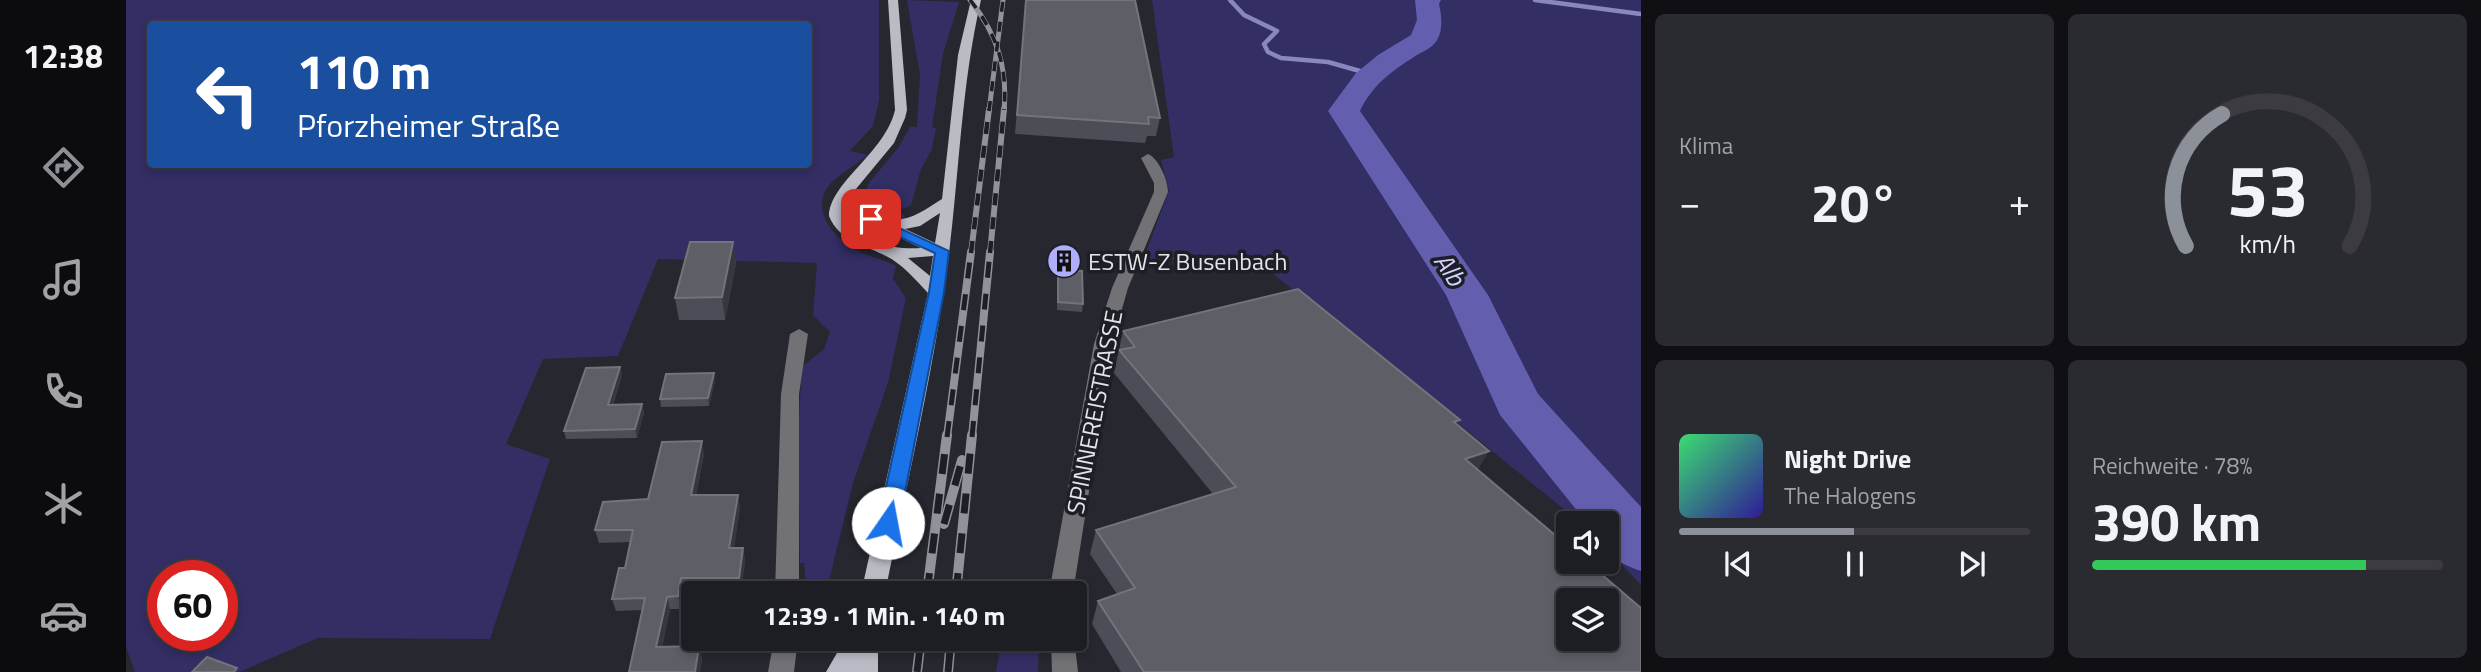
<!DOCTYPE html>
<html lang="de">
<head>
<meta charset="utf-8">
<style>
  :root { --surface:#1d1d24; --page:#2a2a31; --text:#f1f3f6; --muted:#a0a2a6; --line:#3b3b41; --accent:#8c9099 }
  body { margin:0; font-family:"Titillium Web",sans-serif; background:var(--page); color:var(--text); height:100vh; display:flex; flex-direction:column; font-size:26px; white-space:nowrap }
  * { box-sizing:border-box; margin:0 }
  p { font-size:23px; color:var(--muted) }
  .icon { flex:none; width:38px; height:38px; fill:none; stroke:currentColor; stroke-width:2; stroke-linecap:round; stroke-linejoin:round }
  .map { position:relative; flex:1; overflow:hidden }
  .sheet { display:flex; flex-direction:column; gap:14px; padding:14px; background:#101014; width:840px }
  .sheet>* { flex:none }
  .banner { position:absolute; left:21px; top:21px; width:665px; height:147px; border-radius:7px; box-shadow:0 4px 10px #0003,0 0 0 2px var(--line); background:#1a4fa0; color:#fff; overflow:hidden }
  .tools { position:absolute; left:1430px; top:511px; display:grid; gap:14px }
  .tools a { display:grid; place-items:center; width:63px; height:63px; border-radius:7px; background:var(--surface); box-shadow:0 4px 10px #0003,0 0 0 2px var(--line); font-size:35px }
  .speed { position:absolute; left:21px; top:560px; display:flex; gap:14px; font-size:35px; font-weight:700; text-align:center }
  .speed>* { display:grid; place-content:center; width:91px; height:91px; border-radius:50%; background:var(--surface); box-shadow:0 4px 10px #0003,0 0 0 2px var(--line); line-height:1 }
  .speed .limit { border:10px solid #d22; background:#fff; color:#111 }
  .pin { position:absolute; display:grid; place-items:center; width:60px; height:60px; color:#fff; margin:-30px; border-radius:14px; box-shadow:0 4px 10px #0006 }
  .me { position:absolute; width:77px; margin:-38px; rotate:12deg; stroke-linejoin:round; filter:drop-shadow(0 0 5px #0008) }
  .turn { display:flex; align-items:center; gap:24px; height:147px; padding:0 35px; font-size:32px }
  .turn .icon { width:91px; height:91px; stroke-width:2.5 }
  .turn b { display:block; font-size:49px; line-height:60px }
  .big { font-size:52px; font-weight:700; line-height:1.1 }
  .sheet .tile { flex:1; display:flex; flex-direction:column; justify-content:center; gap:10px; min-width:0; padding:0 24px; border-radius:10px; background:var(--page) }
  .sheet .dial { align-items:center; gap:0 }
  .dial svg { height:182px; overflow:visible; fill:none; stroke:var(--line); stroke-width:7; stroke-linecap:round; text-anchor:middle }
  .dial text { fill:var(--text); stroke:none }
  .song { display:flex; align-items:center; gap:21px }
  .cover { width:84px; height:84px; border-radius:10px; background:linear-gradient(135deg,hsl(140 70% 55%),hsl(250 70% 35%)) }
  .played { height:7px; border-radius:4px; background:linear-gradient(90deg,var(--accent) 50%,var(--line) 50%) }
  .keys { display:flex; justify-content:space-around; direction:ltr }
  .heat { display:flex; justify-content:space-between; align-items:center; font-size:38px; direction:ltr }
  .charge { height:10px; border-radius:5px; background:linear-gradient(90deg,#34c759 78%,var(--line) 0) }
  .sheet .tiles { flex:1; display:grid; gap:14px; grid-template-columns:repeat(2,1fr) }
  .trip { position:absolute; left:555px; top:581px; width:406px; height:70px; border-radius:7px; background:var(--surface); box-shadow:0 4px 10px #0003,0 0 0 2px var(--line); font-weight:700; line-height:70px; text-align:center }
  main { display:flex; flex:1; min-height:0 }
  .tab-bar { display:flex; flex-direction:column; width:126px; justify-content:space-around; align-items:center; background:#0c0c0e; color:var(--muted) }
  .tab-bar .icon { width:49px; height:49px }
  .tab-bar .selected { color:var(--accent) }
  .tab-bar b { font-size:32px; color:var(--text) }
  .map>svg:first-child { display:block }
  .green { fill:#332e64; fill-rule:evenodd }
  .lines { fill:none; stroke-linecap:round; stroke-linejoin:round }
  .stream { stroke:#8a86c0; stroke-width:4.5 }
  .river { fill:#635eae; fill-rule:evenodd }
  .minor { fill:#717176; fill-rule:evenodd }
  .major { fill:#bbbbc5; fill-rule:evenodd }
  .rail-far3-casing { stroke:#92929a; stroke-width:5 }
  .rail-far2-casing { stroke:#92929a; stroke-width:6 }
  .rail-far1-casing { stroke:#92929a; stroke-width:8 }
  .rail-casing { stroke:#92929a; stroke-width:10 }
  .rail-far3 { stroke:#1e1e26; stroke-width:3.5; stroke-dasharray:10; stroke-linecap:butt }
  .rail-far2 { stroke:#1e1e26; stroke-width:4.5; stroke-dasharray:12; stroke-linecap:butt }
  .rail-far1 { stroke:#1e1e26; stroke-width:5; stroke-dasharray:16; stroke-linecap:butt }
  .rail { stroke:#1e1e26; stroke-width:7; stroke-dasharray:20; stroke-linecap:butt }
  .wall { fill:#4d4d57 }
  .shaded-wall { fill:#373741 }
  .building { fill:#5e5e67; stroke:#73737c; stroke-width:2; fill-rule:evenodd }
  .route { fill:#1a73e8; stroke:#114b97; stroke-width:2 }
  .labels { text-anchor:middle; dominant-baseline:central; stroke-width:7; stroke-linejoin:round; paint-order:stroke }
  .poi-label { font-size:24px; fill:#e4e4eb; stroke:#1e1e26; text-anchor:start }
  .street-label { font-size:24px; fill:#e4e4eb; stroke:#1e1e26 }
  .water-label { font-size:26px; font-style:italic; fill:#d2d3ff; stroke:#1e1e26 }
</style>
</head>
<body>
<main>
<nav class="tab-bar">
<b>12:38</b>
<svg class="icon selected" aria-label="directions" viewBox="0 0 24 24"><path d="M12 3l9 9-9 9-9-9zM9 14v-3h6M13 9l2 2-2 2"/></svg>
<svg class="icon" aria-label="music" viewBox="0 0 24 24"><path d="M9 18V5l10-2v13"/><circle cx="6" cy="18" r="3"/><circle cx="16" cy="16" r="3"/></svg>
<svg class="icon" aria-label="phone" viewBox="0 0 24 24"><path d="M5 4h4l2 5-3 2q2 4 5 5l2-3 5 2v4C11 20 4 13 5 4z"/></svg>
<svg class="icon" aria-label="climate" viewBox="0 0 24 24"><path d="M12 3v18M4 7l16 10M4 17L20 7"/></svg>
<svg class="icon" aria-label="car" viewBox="0 0 24 24"><path d="M5 17H2v-5l4-1 3-4h7l3 4 3 1v5h-3M9 17h6M6 11h13"/><circle cx="7" cy="17" r="2"/><circle cx="17" cy="17" r="2"/></svg>
</nav>
<div class="map">
<svg width="1515" height="672" viewBox="0 0 1515 672">
  <rect width="100%" height="100%" fill="#272730"/>
  <g class="green">
    <path d="M0,0H753V100L747,126L724,151L742,155C731,164 717,172 707,181C681,206 706,237 730,250C743,257 758,259 770,266L767,279L780,298L762,383L727,483L700,593H681L678,563H674L672,432L676,367L698,349L704,332L687,315L691,263L532,259L492,356L417,359L380,444L424,459L364,639L192,638L113,672H9L0,647ZM24,24H682V164H24ZM37,576H96V635H37Z"/>
    <path d="M781,0L833,2L817,54L806,127L810,128L806,149L795,169L785,205L775,210L780,219C760,219 747,215 738,197L742,184L772,148L784,127H791L794,75Z"/>
    <path d="M1026,0H1515V585L1481,549L1480,523H1455L1125,256L1017,261L1043,190L1035,160L1048,157Z"/>
    <path d="M876,639H913L912,672H870Z"/>
  </g>
  <g class="lines">
    <g class="stream">
      <path d="M1104,0L1118,15L1151,31L1138,44L1142,52L1155,58L1202,62L1248,75"/>
      <path d="M1409,0L1515,14"/>
    </g>
    <path class="river" d="M1289,0H1315L1313,4C1316,17 1318,35 1307,45C1302,50 1293,53 1288,57C1265,71 1245,87 1234,111L1362,295L1412,394L1515,507V571C1486,561 1480,554 1480,523H1461L1374,415L1320,295L1202,111L1230,73L1252,55L1285,35L1291,20Z"/>
    <g class="minor">
      <path d="M1022,154C1033,159 1042,180 1042,192L1002,288L986,344L947,593H923L968,344L986,288L1028,192V183L1015,158Z"/>
      <path d="M673,329L682,334L673,394V593H649L655,394L664,334Z"/>
      <path d="M948,637L952,672H926L925,639Z"/>
      <path d="M648,639H672L668,672H642Z"/>
    </g>
    <g class="major">
      <path d="M762,0H772L781,110L779,118L768,143L725,195C732,205 740,210 751,215C777,227 794,213 816,199L832,55L845,0H855C833,95 833,194 818,290C803,391 779,492 759,593H735L802,293C790,280 775,263 760,256C739,245 713,241 703,216C704,182 759,153 769,110ZM719,207L730,216L795,248C765,250 741,242 720,221ZM814,213L809,243L779,229L794,226ZM807,256L804,276L782,258Z"/>
      <path d="M719,639H752V672H700Z"/>
    </g>
    <g class="rail-far3-casing">
      <g id="rail-far3">
        <path d="M844,0C871,34 882,68 878,111"/>
        <path d="M863,111L877,0"/>
      </g>
    </g>
    <g class="rail-far2-casing">
      <g id="rail-far2">
        <path d="M845,253L863,109"/>
        <path d="M864,253L878,109"/>
      </g>
    </g>
    <g class="rail-far1-casing">
      <g id="rail-far1">
        <path d="M821,437L845,252"/>
        <path d="M846,437L864,252"/>
      </g>
    </g>
    <g class="rail-casing">
      <g id="rail">
        <path d="M818,524L836,460"/>
        <path d="M801,593L821,435"/>
        <path d="M830,593L846,435"/>
        <path d="M791,672L795,639"/>
        <path d="M822,672L825,639"/>
      </g>
    </g>
    <use href="#rail-far3" class="rail-far3"/>
    <use href="#rail-far2" class="rail-far2"/>
    <use href="#rail-far1" class="rail-far1"/>
    <use href="#rail" class="rail"/>
  </g>
  <g class="wall">
    <path d="M900,0L1034,118L1030,136H1021L1019,143L889,134Z"/>
    <path d="M607,242L610,264L599,320H553L549,298Z"/>
    <path d="M932,269L957,304L956,312L931,310V277Z"/>
    <path d="M997,331L1331,425L1352,470L1515,672H995L966,624L972,601L991,594L964,554L970,530L1087,494L988,373Z"/>
    <path d="M494,367L496,375L487,405L516,404L518,413L511,438L440,439L438,431Z"/>
    <path d="M588,373L589,381L583,406L535,407L534,399Z"/>
    <path d="M578,454L570,495L614,507L608,548H617L619,561L615,590L558,591L555,609H544L536,647L573,646L576,659L574,672H503L516,610L490,611L486,599L499,568L505,542L473,543L469,530L522,499Z"/>
  </g>
  <g class="shaded-wall">
    <path d="M607,242L610,264L599,320L596,297Z"/>
    <path d="M494,367L496,375L484,413L482,405Z"/>
    <path d="M588,373L589,381L583,406L582,398Z"/>
    <path d="M516,404L518,413L511,438L509,429Z"/>
    <path d="M576,441L578,454L568,507L565,495Z"/>
    <path d="M1363,451L1349,475L1339,459Z"/>
    <path d="M612,495L614,507L606,561L603,548Z"/>
    <path d="M617,548L619,561L615,590L613,578Z"/>
    <path d="M555,578L558,591L555,609L552,596Z"/>
    <path d="M541,597L544,609L534,659L530,647Z"/>
    <path d="M573,646L576,659L574,672H569Z"/>
  </g>
  <g class="building">
    <path d="M900,0H1009L1034,118L1022,117L1023,124L891,115Z"/>
    <path d="M564,242H607L596,297L549,298Z"/>
    <path d="M932,269L956,271L957,304L932,302Z"/>
    <path d="M1172,289L1334,420L1328,422L1363,451L1339,459L1442,546V562H1461L1515,608V672H1018L972,601L1009,588L970,530L1110,487L993,350L1009,347L997,331ZM1442,600H1480V639H1442Z"/>
    <path d="M494,367L482,405L516,404L509,429L438,431L460,368Z"/>
    <path d="M588,373L582,398L534,399L540,374Z"/>
    <path d="M576,441L565,495H612L603,548H617L613,578H555L552,596L541,597L530,647L573,646L569,672H503L519,598L486,599L493,568H499L507,530H469L477,502L522,499L536,442Z"/>
    <path d="M81,657L111,668L108,672H66Z"/>
  </g>
  <path class="route" d="M745,215L823,251L818,292L773,523L770,528L762,531L755,528L752,523L803,292L809,253L741,222L739,219Z"/>
  <defs>
    <g id="building-disc" transform="scale(1.75)"><circle r="9.5" fill="#afaefa" stroke="#1e1e26"/><path d="M-4-6H4V6H1V3H-1V6H-4ZM-2.5-4.3h1.7v1.8h-1.7ZM.8-4.3h1.7v1.8H.8ZM-2.5-1h1.7V.8h-1.7ZM.8-1h1.7V.8H.8Z" fill="#111"/></g>
  </defs>
  <g fill-rule="evenodd">
    <use href="#building-disc" x="938" y="261"/>
  </g>
  <g class="labels">
    <g class="poi-label">
      <text x="962" y="261">ESTW-Z Busenbach</text>
    </g>
    <g class="street-label">
      <text transform="translate(968 412) rotate(-79)">SPINNEREISTRASSE</text>
    </g>
    <g class="water-label">
      <text transform="translate(1324 269) rotate(56)">Alb</text>
    </g>
  </g>
</svg>
<div class="tools">
<a><svg class="icon" aria-label="sound" viewBox="0 0 24 24"><path d="M4 9h4l5-4v14l-5-4H4zM17 9q2 3 0 6"/></svg></a>
<a><svg class="icon" aria-label="layers" viewBox="0 0 24 24"><path d="M12 4l9 5-9 5-9-5zM3 14l9 5 9-5"/></svg></a>
</div>
<div class="speed"><div class="limit">60</div></div>
<div class="pin" style="left:745px;top:219px;background:#d93025"><svg class="icon" aria-label="arrive" viewBox="0 0 24 24"><path d="M6 21V4h12l-3 4 3 4H6"/></svg></div>
<svg class="me" style="left:762px;top:523px" viewBox="-20 -20 40 40"><circle r="19" fill="#fff"/><path d="M0-13L10 11 0 6-10 11z" fill="#1a73e8"/></svg>
<div class="trip">12:39 · 1 Min. · 140 m</div>
<div class="banner">
<div class="turn"><svg class="icon" aria-label="left" viewBox="0 0 24 24"><path d="M17 20v-9H6M10 6l-5 5 5 5"/></svg><div><b>110 m</b>Pforzheimer Straße</div></div>
</div>
</div>
<section class="sheet">
<div class="tiles">
<div class="tile"><p>Klima</p>
<div class="heat"><a>−</a><b class="big">20°</b><a>+</a></div>
</div>
<div class="tile dial"><svg viewBox="0 0 100 80">
<path d="M14 69A42 42 0 1 1 86 69"/>
<path d="M14 69A42 42 0 0 1 30 11" stroke="#8c9099"/>
<text x="50" y="56" font-size="32" font-weight="700">53</text>
<text x="50" y="72" font-size="11">km/h</text>
</svg></div>
<div class="tile">
<div class="song"><i class="cover"></i><div><b>Night Drive</b><p>The Halogens</p></div></div>
<div class="played"></div>
<div class="keys"><svg class="icon" aria-label="previous" viewBox="0 0 24 24"><path d="M18 5L8 12l10 7zM5 5v14"/></svg><svg class="icon" aria-label="pause" viewBox="0 0 24 24"><path d="M8 5v14M16 5v14"/></svg><svg class="icon" aria-label="next" viewBox="0 0 24 24"><path d="M6 5l10 7-10 7zM19 5v14"/></svg></div>
</div>
<div class="tile"><p>Reichweite · 78%</p><b class="big">390 km</b><div class="charge"></div></div>
</div>
</section>
</main>
</body>
</html>
